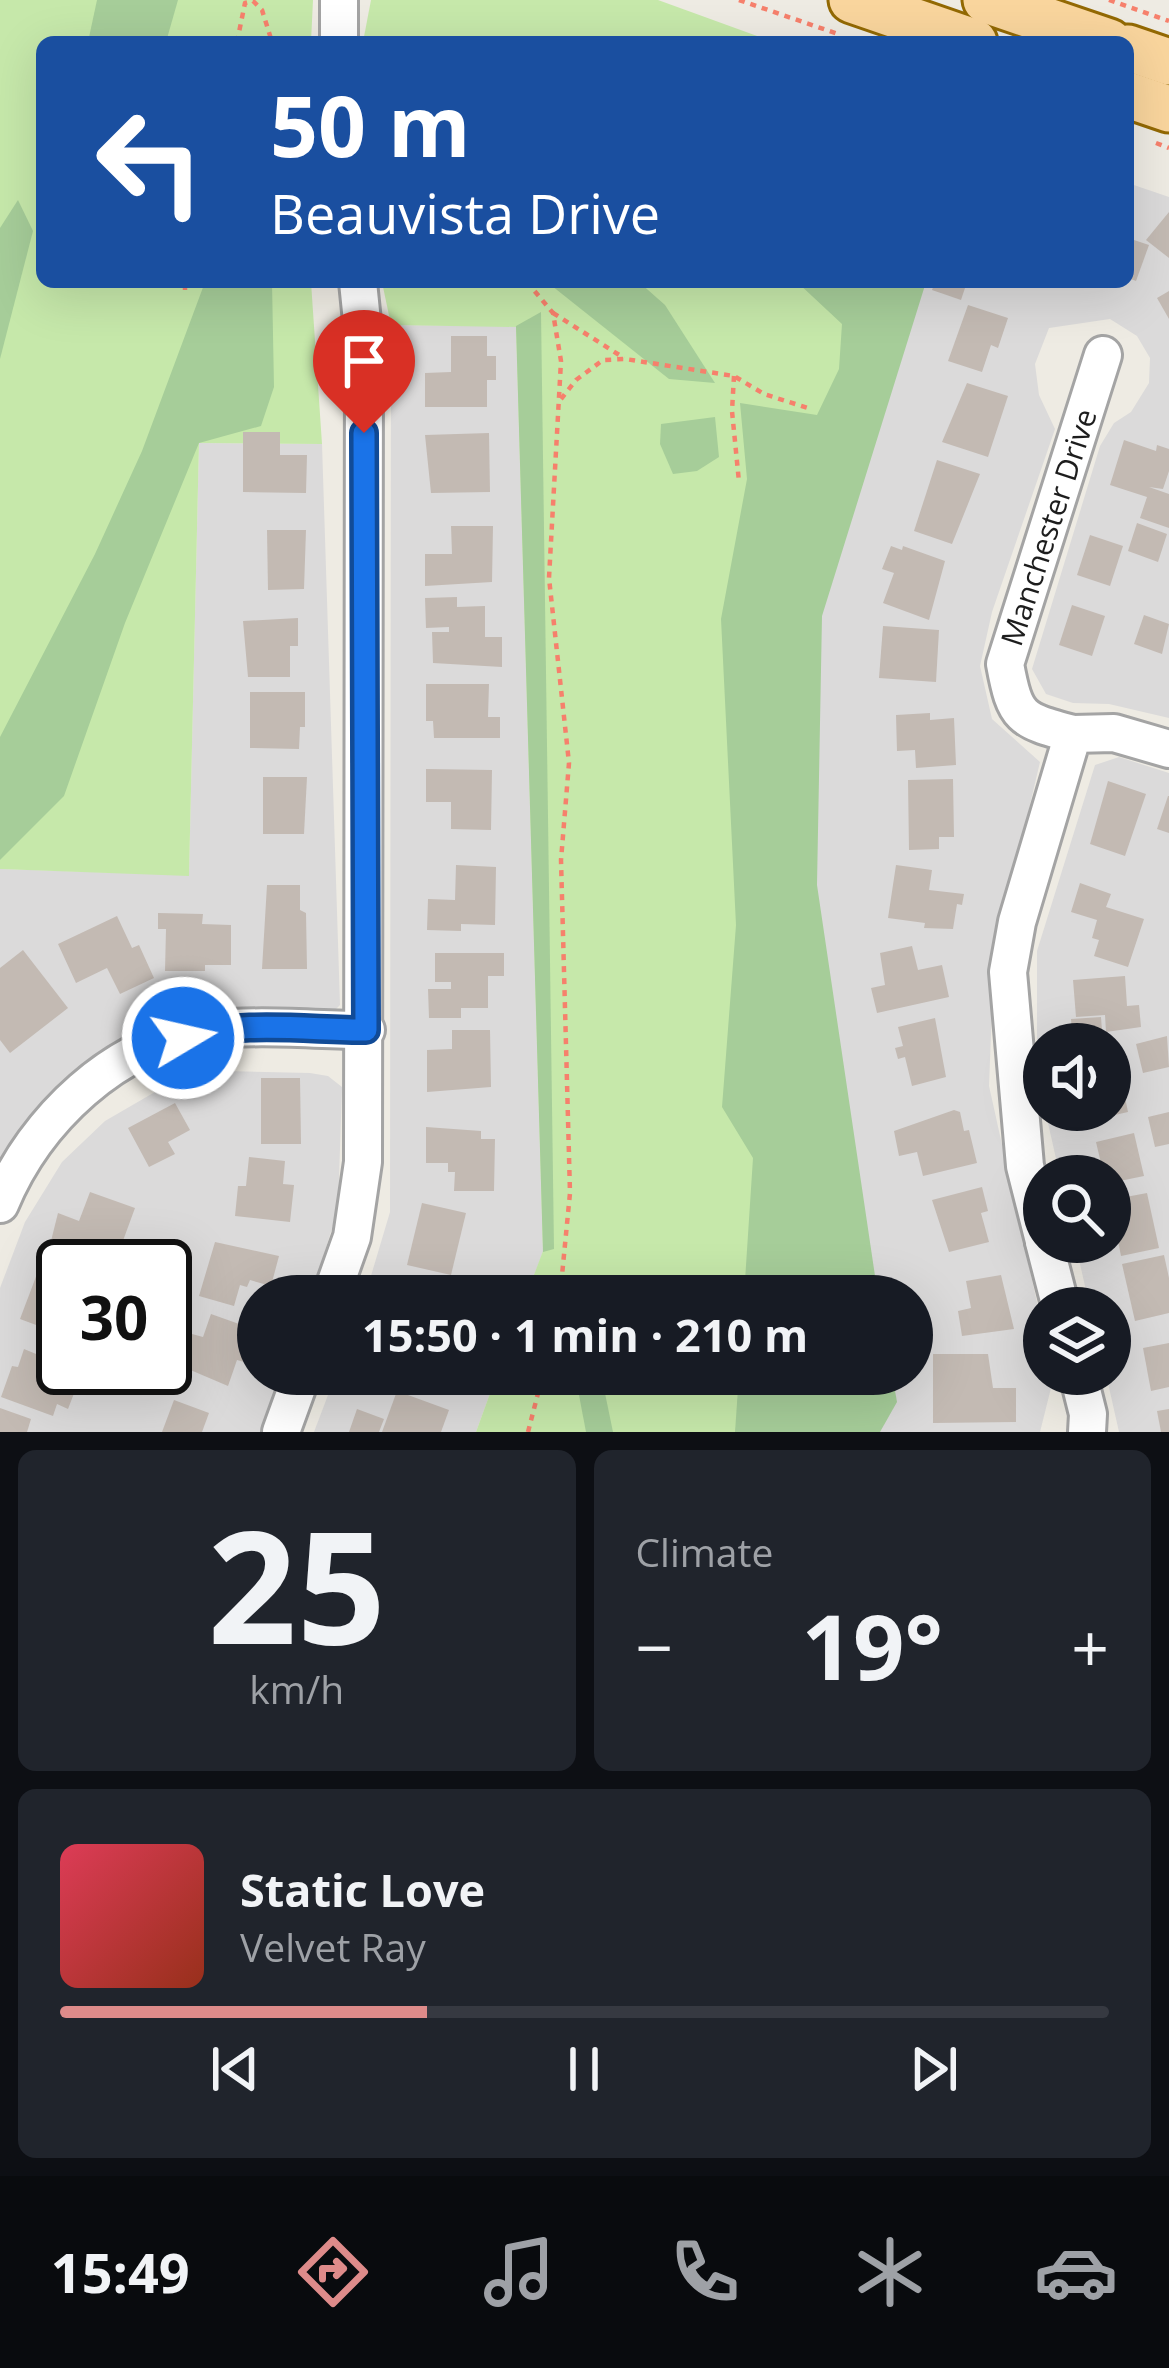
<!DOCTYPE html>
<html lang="en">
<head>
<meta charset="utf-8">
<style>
  :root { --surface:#171b24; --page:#20242c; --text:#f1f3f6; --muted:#9ea1a6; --line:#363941; --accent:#de8b8a }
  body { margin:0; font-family:"Open Sans",sans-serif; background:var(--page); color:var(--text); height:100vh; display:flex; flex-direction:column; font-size:45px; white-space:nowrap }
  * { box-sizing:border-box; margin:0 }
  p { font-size:39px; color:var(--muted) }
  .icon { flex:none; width:66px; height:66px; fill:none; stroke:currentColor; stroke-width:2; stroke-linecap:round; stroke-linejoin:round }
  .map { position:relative; height:1432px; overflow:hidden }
  .drawer { display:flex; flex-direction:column; gap:18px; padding:18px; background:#0d0f14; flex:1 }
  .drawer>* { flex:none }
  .top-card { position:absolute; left:36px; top:36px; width:1098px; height:252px; border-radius:18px; box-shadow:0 12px 48px #0002; background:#1a4fa0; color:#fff; overflow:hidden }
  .controls { position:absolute; left:1023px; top:1023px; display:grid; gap:24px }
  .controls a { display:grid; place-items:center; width:108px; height:108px; border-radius:50%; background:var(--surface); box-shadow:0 12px 48px #0002; font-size:60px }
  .speed { position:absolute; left:36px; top:1239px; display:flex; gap:24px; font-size:60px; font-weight:700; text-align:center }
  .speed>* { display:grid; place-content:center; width:156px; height:156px; border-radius:50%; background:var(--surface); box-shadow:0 12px 48px #0002; line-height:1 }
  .speed .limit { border:6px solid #111; border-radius:18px; background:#fff; color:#111 }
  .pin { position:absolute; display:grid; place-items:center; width:102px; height:102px; color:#fff; margin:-123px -51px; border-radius:50% 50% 50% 0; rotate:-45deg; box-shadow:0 0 12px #0007 }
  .pin .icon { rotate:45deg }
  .me { position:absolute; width:132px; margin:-66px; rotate:81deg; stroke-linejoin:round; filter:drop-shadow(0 0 9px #0008) }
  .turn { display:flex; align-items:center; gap:42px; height:252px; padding:0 36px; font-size:54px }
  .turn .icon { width:156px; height:156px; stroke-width:2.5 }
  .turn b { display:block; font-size:84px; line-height:102px }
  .big { font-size:90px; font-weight:700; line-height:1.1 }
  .drawer .widget { flex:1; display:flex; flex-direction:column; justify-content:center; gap:18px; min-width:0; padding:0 42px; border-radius:18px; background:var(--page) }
  .drawer .dial { align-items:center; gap:0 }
  .dial b { font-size:156px; line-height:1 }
  .song { display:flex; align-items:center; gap:36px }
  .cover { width:144px; height:144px; border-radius:18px; background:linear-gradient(135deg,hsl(350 70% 55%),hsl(10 70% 35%)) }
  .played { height:12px; border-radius:6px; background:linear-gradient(90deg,var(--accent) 35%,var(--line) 35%) }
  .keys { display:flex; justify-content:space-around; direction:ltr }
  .heat { display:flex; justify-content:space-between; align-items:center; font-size:66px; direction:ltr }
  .drawer .tiles { flex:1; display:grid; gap:18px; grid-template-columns:1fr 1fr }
  .widget:last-child { grid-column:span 2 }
  .trip { position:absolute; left:237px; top:1275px; width:696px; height:120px; border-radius:60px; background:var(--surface); box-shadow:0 12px 48px #0002; font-weight:700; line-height:120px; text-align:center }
  .tabs { display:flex; height:192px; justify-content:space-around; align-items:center; background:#090b0e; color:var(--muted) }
  .tabs .icon { width:84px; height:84px }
  .tabs .on { color:var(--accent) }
  .tabs b { font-size:54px; color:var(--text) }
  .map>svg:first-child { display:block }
  .residential { fill:#dbdada; fill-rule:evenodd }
  .grass { fill:#c6e8aa }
  .forest { fill:#a6cd99 }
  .building { fill:#c3bab3 }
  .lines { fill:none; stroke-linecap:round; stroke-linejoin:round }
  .minor-casing { stroke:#a4a4a4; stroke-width:42 }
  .major-casing { stroke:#936903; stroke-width:51 }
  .path { stroke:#f6806c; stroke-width:4.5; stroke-dasharray:6 6; stroke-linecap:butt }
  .minor { stroke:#fff; stroke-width:36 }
  .major { stroke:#f9d59d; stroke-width:45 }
  .route-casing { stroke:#114b97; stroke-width:30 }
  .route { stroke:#1a73e8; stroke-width:21 }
  .labels { text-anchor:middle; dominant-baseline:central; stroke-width:9; stroke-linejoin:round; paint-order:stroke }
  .street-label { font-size:30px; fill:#1d1d1d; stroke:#fff }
</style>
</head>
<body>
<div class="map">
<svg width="1169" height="1432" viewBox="0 0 1169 1432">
  <rect width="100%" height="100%" fill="#eeebe3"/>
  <g class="residential">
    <path d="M1128,183L1169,197V718L1109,704L1073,703L1046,694L1032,669L1100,446L1114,423L1131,412L1149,383L1150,358L1137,336L1110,319L1049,328L1035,364L1039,395L1055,429L992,612L980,666L992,719L1040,762L994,957L989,1086L1044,1334V1374L1054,1376L1040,1432H831L838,1374H912V1296H825L794,592L906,282H1128Z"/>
    <path d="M391,325L516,326L543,1252L526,1296H365L390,1212Z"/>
    <path d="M199,443L322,444L340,1005L325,1020L182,1027L0,1165V869L189,875Z"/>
    <path d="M1119,757L1169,773V1432H1119L1106,1374H1110V1308H1090L1075,1242H1110V1176H1060L1045,1110H1110V1044H1044V1107L1037,1077V951L1095,765Z"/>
    <path d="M224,1071L310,1073L328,1076L342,1087L338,1209L311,1296H258V1374H283L262,1432H0V1288L25,1222L62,1162L105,1121L155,1092ZM63,1266H165V1368H63Z"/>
    <path d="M336,1374H497L476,1432H314Z"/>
  </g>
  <g class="grass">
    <path d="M0,0H313L311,42H42V282H311L322,444L199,443L189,876L0,869Z"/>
    <path d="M371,0H658L774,42H363Z"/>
    <path d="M382,282H906L794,592L825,1296H526L543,1251L516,327L391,325Z"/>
    <path d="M497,1374H838L831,1432H476Z"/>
  </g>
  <g class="forest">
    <path d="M97,0H178L166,42H88Z"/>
    <path d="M18,200L33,231L0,359V228Z"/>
    <path d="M205,282H272L274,387L261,426L199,443L125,623L64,796L0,860V737L95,554L142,451Z"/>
    <path d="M547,282H639L665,305L715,383L669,379Z"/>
    <path d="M797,282H926L822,616L817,885L878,1296H744L753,1158L722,1107L736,925L721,619L747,479L740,403L817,415L839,369L842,324Z"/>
    <path d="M541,312L554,1249L543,1252L516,326Z"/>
    <path d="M715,417L719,457L697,471L673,474L660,444L661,424Z"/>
    <path d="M575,1374H601L613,1432H586Z"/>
    <path d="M739,1374H892L897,1402L880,1432H735Z"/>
  </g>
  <g class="building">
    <path d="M1169,212V258L1146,240Z"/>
    <path d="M1128,238L1149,245L1136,281L1128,278Z"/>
    <path d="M935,282H967L961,300L932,290Z"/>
    <path d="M1169,291V319L1157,298Z"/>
    <path d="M968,305L1008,318L998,348L991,345L982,372L948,361Z"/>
    <path d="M451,336H487V356H496V380H487V407H425V373L451,372Z"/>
    <path d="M967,383L1008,396L988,457L942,442Z"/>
    <path d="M243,432H280V455H307L306,493L243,492Z"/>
    <path d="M489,433L490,492L431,493L425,435Z"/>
    <path d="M1124,440L1156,451L1157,445L1169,449V471L1163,489L1149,487L1169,494V528L1140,518L1147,497L1110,485Z"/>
    <path d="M937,460L980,474L952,544L914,531Z"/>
    <path d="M1137,523L1167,534L1158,562L1128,551Z"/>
    <path d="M451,526H493L492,582L425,586V554H452Z"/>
    <path d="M267,530H306L304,589L268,590Z"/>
    <path d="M1090,535L1123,546L1110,586L1077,575Z"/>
    <path d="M891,546L902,550L903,546L945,561L929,620L883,603L894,573L882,569Z"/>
    <path d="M457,597V607L485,606V637H502V667L433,663L432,632H449V627L426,628L425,598Z"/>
    <path d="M1072,605L1105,616L1092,656L1059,645Z"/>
    <path d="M1144,615L1169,624L1162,654L1134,644Z"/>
    <path d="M298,618V646H290V677H248L243,621Z"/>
    <path d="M883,626L939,630L936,682L879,678Z"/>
    <path d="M426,684H489L488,717H500V738H434L433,721H426Z"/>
    <path d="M250,692H305V727H300L299,749L250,748Z"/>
    <path d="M930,713V720L954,718L956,765L916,768L915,750L897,751L896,715Z"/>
    <path d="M426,769L492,770L491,830L451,829V802H426Z"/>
    <path d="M263,777H307L304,834H263Z"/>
    <path d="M953,779L954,837H939V849L909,850L908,780Z"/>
    <path d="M1108,781L1146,794L1125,856L1090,844Z"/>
    <path d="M1168,796H1169V833L1157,829Z"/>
    <path d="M456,865L496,867L495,925L461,924V931L427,930L428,899L455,900Z"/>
    <path d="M896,865L932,870L929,890L964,894L962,905L957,904L953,929L924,928L925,923L888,918Z"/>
    <path d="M1080,883L1111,894L1106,907L1144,919L1128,967L1094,956L1099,940L1092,938L1097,920L1071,912Z"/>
    <path d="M267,885H300V910L306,913L307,969H262Z"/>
    <path d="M158,913L203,914L202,924L231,925V965H205V971H165L166,929H158Z"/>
    <path d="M117,916L132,948L139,945L154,978L120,994L107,968L76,983L58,944Z"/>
    <path d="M912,946L918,970L942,965L949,997L877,1013L871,988L885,985L880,953Z"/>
    <path d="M23,950L68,1008L10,1053L0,1040V968Z"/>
    <path d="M435,953H504V976H488V1008H461V1018H429L428,989H451V982H435Z"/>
    <path d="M1125,976L1127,1006L1139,1005L1141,1027L1106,1032L1105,1015L1076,1017L1073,980Z"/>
    <path d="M1101,1017L1103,1044H1073L1071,1019Z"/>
    <path d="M935,1018L946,1077L912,1086L905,1057L898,1059L895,1048L903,1046L898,1027Z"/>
    <path d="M452,1030H490L491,1087L427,1092V1050L452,1049Z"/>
    <path d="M1167,1036L1169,1067L1143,1073L1136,1044Z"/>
    <path d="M1117,1058L1128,1112L1084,1122L1082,1110H1110V1060Z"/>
    <path d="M261,1078H300L301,1144H261Z"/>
    <path d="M175,1103L190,1130L168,1142L175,1154L149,1167L128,1128Z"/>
    <path d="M954,1110L960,1112L964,1131L969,1130L977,1163L923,1176L917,1152L899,1156L894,1131Z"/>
    <path d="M1169,1112V1144L1155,1147L1148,1117Z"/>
    <path d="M426,1127L481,1131V1139H495L494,1191H454L455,1172H448V1163H426Z"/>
    <path d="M1134,1133L1144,1176L1110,1183V1176H1104L1096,1142Z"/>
    <path d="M249,1157L285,1161L283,1184L294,1185L290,1222L235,1216L238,1186H246Z"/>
    <path d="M982,1187L988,1211L981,1213L989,1242L949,1252L932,1200Z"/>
    <path d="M90,1192L135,1208L117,1257L80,1244L73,1258L49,1249L58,1213L79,1221Z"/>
    <path d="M1147,1193L1159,1248L1121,1256L1110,1200Z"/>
    <path d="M422,1203L466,1213L451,1275L407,1265Z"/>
    <path d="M215,1242L279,1256L271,1286L250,1280L247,1287L240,1285L234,1306L199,1296Z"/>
    <path d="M1164,1255L1169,1278V1313L1135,1321L1122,1264Z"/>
    <path d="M43,1258L63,1266V1335L20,1319Z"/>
    <path d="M1001,1275L1014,1329L962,1336L958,1311L971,1308L966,1281Z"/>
    <path d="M211,1314L256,1330L244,1362L237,1360L228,1386L181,1366L192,1334L203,1337Z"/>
    <path d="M1169,1343V1387L1151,1391L1143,1348Z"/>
    <path d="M24,1349L70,1368L66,1379L78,1383L68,1409L57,1404L53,1416L1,1397L12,1366L18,1367Z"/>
    <path d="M933,1354H988L993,1388H1016V1422L933,1423Z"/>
    <path d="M397,1391L449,1410L441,1432H382Z"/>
    <path d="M174,1400L209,1413L202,1432H162Z"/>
    <path d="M0,1408L31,1419L27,1432H0Z"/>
    <path d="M357,1409L384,1419L379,1432H349Z"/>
    <path d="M1169,1409V1432H1161L1157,1411Z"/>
  </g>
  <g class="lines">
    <g class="minor-casing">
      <g id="minor">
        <path d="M339,42V0"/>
        <path d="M1073,734C1020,720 1015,718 1005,664L1103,355"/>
        <path d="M0,1204C35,1120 115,1042 210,1030C261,1024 315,1030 366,1030"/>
        <path d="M1044,1241L1025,1166L1008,972L1017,922L1073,734L1114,733L1169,749"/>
        <path d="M1044,1242L1061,1308"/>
        <path d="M331,1296L352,1237L363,1162L364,341L358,282"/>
        <path d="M1078,1374L1088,1414L1087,1432"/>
        <path d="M281,1432L302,1374"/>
      </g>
    </g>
    <g class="major-casing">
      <g id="major">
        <path d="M852,0L974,42"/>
        <path d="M986,0L1109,42"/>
        <path d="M1128,48L1169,62"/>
        <path d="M1128,95L1169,109"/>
      </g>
    </g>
    <g class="path">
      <path d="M739,0L841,35"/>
      <path d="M1109,0L1169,21"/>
      <path d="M237,42L245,3L253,1L262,10L272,42"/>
      <path d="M1156,143L1169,148"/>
      <path d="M527,282L553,313L561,361L549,578L569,763L561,860L570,1193L560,1296"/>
      <path d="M185,290V282"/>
      <path d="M553,313L624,358"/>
      <path d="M734,376L732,411L739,482"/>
      <path d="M561,399L576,380L603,360L625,359L734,376L764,394L811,409"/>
      <path d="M528,1432L543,1374"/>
    </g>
    <use href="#minor" class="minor"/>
    <use href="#major" class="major"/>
  </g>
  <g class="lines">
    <g class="route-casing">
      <path id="route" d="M183,1038C240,1020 307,1030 366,1030L364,433"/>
    </g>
    <use href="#route" class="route"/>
  </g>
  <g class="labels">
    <g class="street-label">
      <text transform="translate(1048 527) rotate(-72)">Manchester Drive</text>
    </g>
  </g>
</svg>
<div class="controls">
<a><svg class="icon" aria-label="sound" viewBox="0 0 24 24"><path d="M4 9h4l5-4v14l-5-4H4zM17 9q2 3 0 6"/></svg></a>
<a><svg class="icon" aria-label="search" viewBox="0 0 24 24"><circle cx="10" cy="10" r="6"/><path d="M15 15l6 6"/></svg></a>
<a><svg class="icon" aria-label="layers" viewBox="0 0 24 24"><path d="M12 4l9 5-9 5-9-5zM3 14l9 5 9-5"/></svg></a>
</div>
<div class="speed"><div class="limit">30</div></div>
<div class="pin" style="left:364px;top:433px;background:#d93025"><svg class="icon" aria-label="arrive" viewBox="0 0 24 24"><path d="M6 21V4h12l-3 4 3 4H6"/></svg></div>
<svg class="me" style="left:183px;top:1038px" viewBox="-20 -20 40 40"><circle r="17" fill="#1a73e8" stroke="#fff" stroke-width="3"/><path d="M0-11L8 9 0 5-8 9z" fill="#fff"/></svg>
<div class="trip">15:50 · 1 min · 210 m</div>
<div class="top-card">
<div class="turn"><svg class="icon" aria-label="left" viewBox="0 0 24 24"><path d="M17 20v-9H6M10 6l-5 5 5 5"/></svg><div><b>50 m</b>Beauvista Drive</div></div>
</div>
</div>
<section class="drawer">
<div class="tiles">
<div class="widget dial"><b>25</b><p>km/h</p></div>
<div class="widget"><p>Climate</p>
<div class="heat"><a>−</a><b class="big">19°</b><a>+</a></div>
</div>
<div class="widget">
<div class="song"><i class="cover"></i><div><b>Static Love</b><p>Velvet Ray</p></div></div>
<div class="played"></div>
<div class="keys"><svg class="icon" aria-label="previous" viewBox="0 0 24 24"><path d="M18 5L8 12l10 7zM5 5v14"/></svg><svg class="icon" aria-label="pause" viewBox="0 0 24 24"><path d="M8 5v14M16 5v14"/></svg><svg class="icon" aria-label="next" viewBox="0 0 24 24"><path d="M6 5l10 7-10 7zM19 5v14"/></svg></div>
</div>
</div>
</section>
<nav class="tabs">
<b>15:49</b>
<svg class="icon on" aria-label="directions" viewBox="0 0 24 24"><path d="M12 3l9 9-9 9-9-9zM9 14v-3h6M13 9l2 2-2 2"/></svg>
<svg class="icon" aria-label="music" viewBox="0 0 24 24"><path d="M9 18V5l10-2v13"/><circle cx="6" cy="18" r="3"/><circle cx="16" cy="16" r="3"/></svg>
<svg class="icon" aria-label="phone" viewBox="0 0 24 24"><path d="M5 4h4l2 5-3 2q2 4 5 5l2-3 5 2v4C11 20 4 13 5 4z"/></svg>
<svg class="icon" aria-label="climate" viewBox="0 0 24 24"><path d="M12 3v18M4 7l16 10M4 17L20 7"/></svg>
<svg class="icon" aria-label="car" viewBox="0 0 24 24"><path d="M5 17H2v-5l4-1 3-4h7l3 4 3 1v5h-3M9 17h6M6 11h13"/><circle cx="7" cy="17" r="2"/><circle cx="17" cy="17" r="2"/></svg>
</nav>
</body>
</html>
